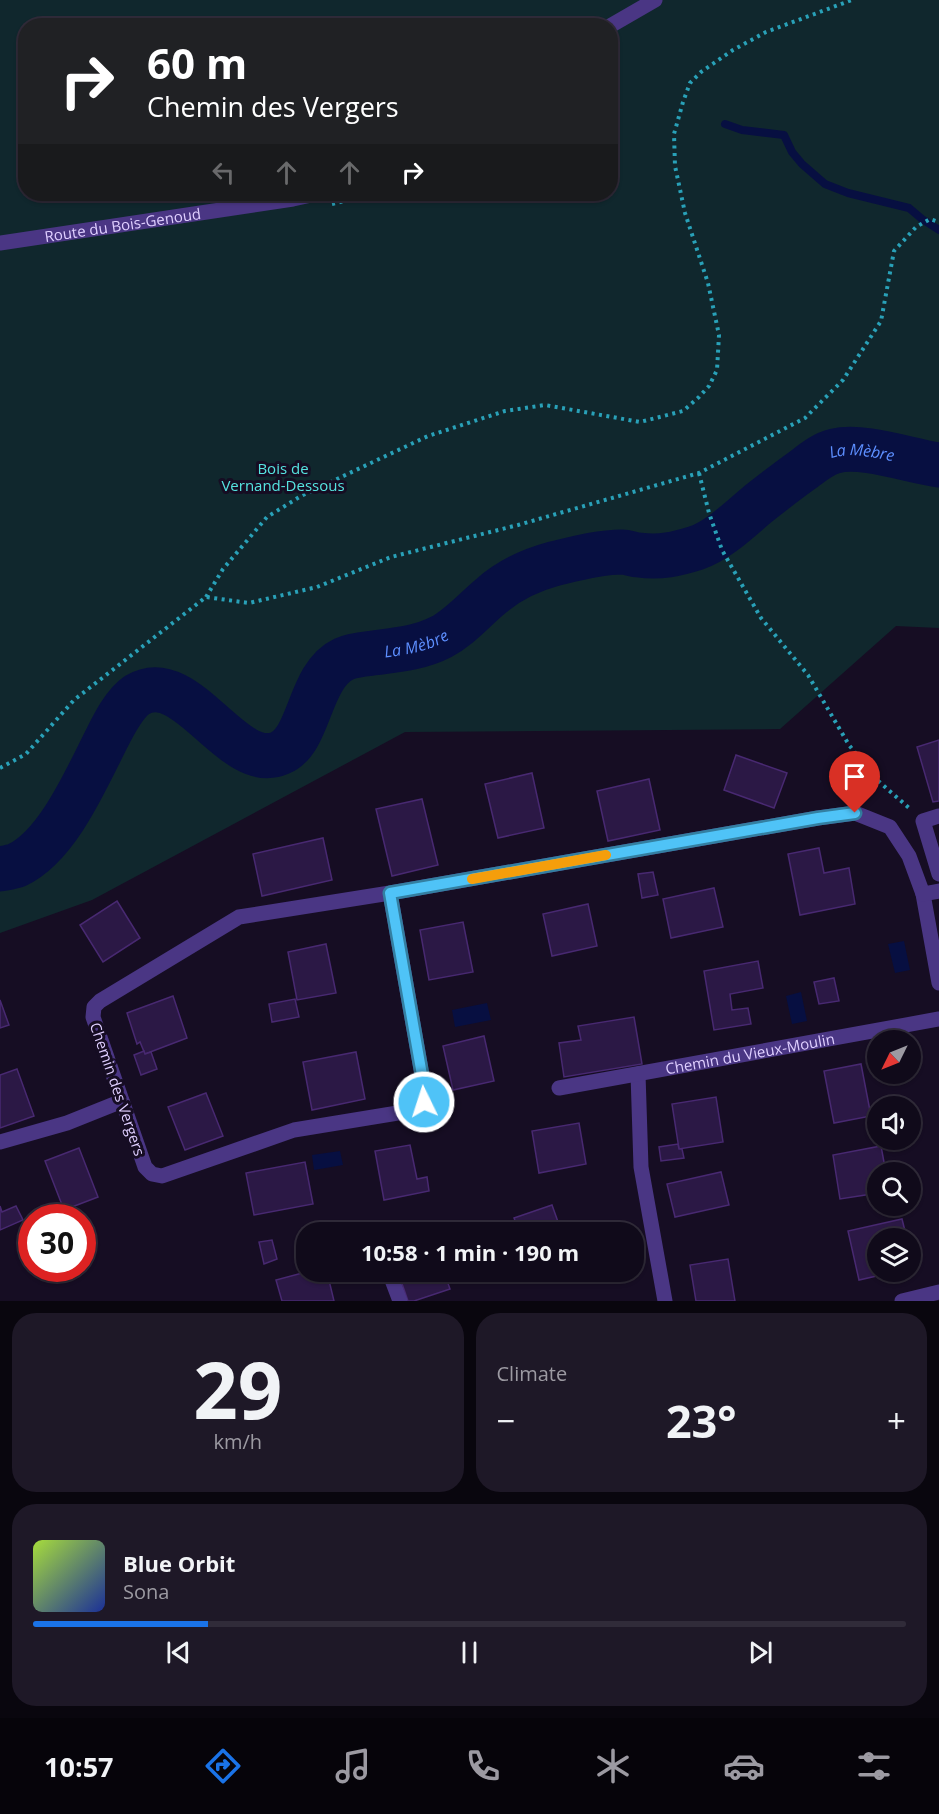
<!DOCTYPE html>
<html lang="en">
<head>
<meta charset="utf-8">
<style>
  :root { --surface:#100a1a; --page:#1e1827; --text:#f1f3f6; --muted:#9c9aa2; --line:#302b39; --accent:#1a73e8 }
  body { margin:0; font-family:"Open Sans",sans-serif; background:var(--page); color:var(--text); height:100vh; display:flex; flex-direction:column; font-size:22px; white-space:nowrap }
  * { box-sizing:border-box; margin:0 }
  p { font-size:20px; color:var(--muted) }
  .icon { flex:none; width:33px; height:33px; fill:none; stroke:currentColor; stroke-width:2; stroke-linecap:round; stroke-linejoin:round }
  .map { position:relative; height:1301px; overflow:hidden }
  .side { display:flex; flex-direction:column; gap:12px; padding:12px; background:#09060e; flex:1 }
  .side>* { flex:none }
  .top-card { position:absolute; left:18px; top:18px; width:600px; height:183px; border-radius:24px; box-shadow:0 2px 4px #0004,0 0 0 2px var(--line); background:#202124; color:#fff; overflow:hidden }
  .needle { width:39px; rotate:227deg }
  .fabs { position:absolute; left:867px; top:1030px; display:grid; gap:12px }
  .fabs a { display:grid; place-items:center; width:54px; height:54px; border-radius:50%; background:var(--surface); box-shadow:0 2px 4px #0004,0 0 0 2px var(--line); font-size:30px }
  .speed { position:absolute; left:18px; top:1204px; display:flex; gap:12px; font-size:30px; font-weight:700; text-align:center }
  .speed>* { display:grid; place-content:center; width:78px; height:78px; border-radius:50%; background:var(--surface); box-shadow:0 2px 4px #0004,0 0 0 2px var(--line); line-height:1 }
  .speed .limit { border:9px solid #d22; background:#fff; color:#111 }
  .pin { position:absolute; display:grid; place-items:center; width:51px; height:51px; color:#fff; margin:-62px -26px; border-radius:50% 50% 50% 0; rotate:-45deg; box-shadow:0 0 6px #0007 }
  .pin .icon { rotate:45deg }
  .me { position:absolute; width:66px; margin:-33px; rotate:356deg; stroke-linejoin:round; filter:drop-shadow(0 0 4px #0008) }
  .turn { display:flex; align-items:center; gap:21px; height:126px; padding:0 30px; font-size:27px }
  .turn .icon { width:78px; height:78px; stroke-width:2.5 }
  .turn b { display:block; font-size:42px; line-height:51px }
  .lanes { display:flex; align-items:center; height:57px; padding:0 30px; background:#0003; justify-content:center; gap:30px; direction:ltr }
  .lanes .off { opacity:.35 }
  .big { font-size:45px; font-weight:700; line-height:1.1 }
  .side .card { flex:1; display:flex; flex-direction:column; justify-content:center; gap:9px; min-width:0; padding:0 21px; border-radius:24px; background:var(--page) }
  .side .dial { align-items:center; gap:0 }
  .dial b { font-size:78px; line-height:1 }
  .song { display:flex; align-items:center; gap:18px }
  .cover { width:72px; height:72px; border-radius:9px; background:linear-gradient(135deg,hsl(80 70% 55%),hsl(230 70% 35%)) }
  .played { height:6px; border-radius:3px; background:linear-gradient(90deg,var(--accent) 20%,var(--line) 20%) }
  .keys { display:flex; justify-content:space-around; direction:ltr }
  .heat { display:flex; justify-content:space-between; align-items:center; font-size:33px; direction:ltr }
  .side .tiles { flex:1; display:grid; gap:12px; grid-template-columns:1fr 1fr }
  .card:last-child { grid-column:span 2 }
  .trip { position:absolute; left:296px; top:1222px; width:348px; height:60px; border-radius:24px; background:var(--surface); box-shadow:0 2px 4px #0004,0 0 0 2px var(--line); font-weight:700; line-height:60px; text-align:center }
  .dock { display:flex; height:96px; justify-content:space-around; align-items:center; background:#06040a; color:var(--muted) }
  .dock .icon { width:42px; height:42px }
  .dock .selected { color:var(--accent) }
  .dock b { font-size:27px; color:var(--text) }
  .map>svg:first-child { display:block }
  .green { fill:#10272d; fill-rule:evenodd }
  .water { fill:#070f41 }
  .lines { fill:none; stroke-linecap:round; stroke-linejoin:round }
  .stream { stroke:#070f41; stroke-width:8 }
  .river { stroke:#070f41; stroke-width:45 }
  .building { fill:#2b1845; stroke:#482971; stroke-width:1.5 }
  .path { stroke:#29a1b8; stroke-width:4; stroke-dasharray:3 4.5; stroke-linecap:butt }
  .minor { stroke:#4a3684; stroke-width:15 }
  .route-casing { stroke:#337fa1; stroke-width:15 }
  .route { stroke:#4fc3f7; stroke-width:10 }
  .slow { stroke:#f59e0b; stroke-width:10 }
  .labels { text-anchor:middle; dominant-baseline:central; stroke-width:6; stroke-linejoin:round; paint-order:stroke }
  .street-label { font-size:15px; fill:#dfcfff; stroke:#160d23 }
  .park-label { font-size:15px; fill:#56e4e0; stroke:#160d23 }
  .water-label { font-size:16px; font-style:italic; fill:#5d8fff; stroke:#160d23 }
</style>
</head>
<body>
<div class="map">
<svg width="939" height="1301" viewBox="0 0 939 1301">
  <rect width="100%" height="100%" fill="#160d23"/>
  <path class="green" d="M0,0H939V628L896,626L780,729L405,732L92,900L0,933ZM26,26H610V194H26Z"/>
  <g class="water">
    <path d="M904,941L910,970L895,973L888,944Z"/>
    <path d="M801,992L807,1021L792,1024L786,996Z"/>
    <path d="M487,1003L491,1020L455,1027L452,1010Z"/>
    <path d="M340,1151L343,1165L314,1170L312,1155Z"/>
  </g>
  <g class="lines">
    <path class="stream" d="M725,124L742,130L784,135L792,152L802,164L825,184L848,193L909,208L922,219L939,230"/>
    <path class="river" id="s1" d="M0,869C5,868 12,867 17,865C58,846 87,777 107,738C114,724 124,704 137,695C187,665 232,774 280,753C311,740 308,676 344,659C352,655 364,654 373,653C396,650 420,648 441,637C460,627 474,610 491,596C508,581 531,570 553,564C574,559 599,552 622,552C628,552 633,555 639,555C660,558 677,554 696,548C719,540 740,519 758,504C772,493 786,482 800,472C811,464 822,454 835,451C863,444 910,461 939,465"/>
  </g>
  <g class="building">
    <path d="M939,740V801L933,802L917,747Z"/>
    <path d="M736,755L787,773L774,808L724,790Z"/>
    <path d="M532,773L544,828L498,838L485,784Z"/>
    <path d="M649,779L660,830L608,841L597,791Z"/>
    <path d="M422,799L438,865L392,876L376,809Z"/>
    <path d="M323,838L332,880L262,896L253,854Z"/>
    <path d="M819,848L824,873L849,868L855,904L800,915L788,854Z"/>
    <path d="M653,872L658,895L642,898L638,874Z"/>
    <path d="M714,888L723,927L671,938L663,899Z"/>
    <path d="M117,901L140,938L103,962L80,925Z"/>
    <path d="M588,904L597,946L552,956L543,914Z"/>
    <path d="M463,922L473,972L429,980L420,930Z"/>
    <path d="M326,944L336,993L297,1000L288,952Z"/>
    <path d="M758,961L763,988L730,994L732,1010L748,1008L751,1024L714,1030L704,971Z"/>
    <path d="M834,978L839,1001L819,1004L814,982Z"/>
    <path d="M173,996L187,1038L145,1054L140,1042L137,1044L127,1013Z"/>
    <path d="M295,999L299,1017L272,1022L269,1004Z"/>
    <path d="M0,1000L9,1025L0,1028Z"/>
    <path d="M634,1017L642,1064L564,1077L559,1043L581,1040L578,1026Z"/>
    <path d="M484,1036L494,1081L453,1090L443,1046Z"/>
    <path d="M144,1051L145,1054L151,1052L157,1069L141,1075L134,1055Z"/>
    <path d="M356,1052L365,1099L312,1110L303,1062Z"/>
    <path d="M861,1064L871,1116L834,1123L824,1071Z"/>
    <path d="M17,1069L34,1116L0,1128V1075Z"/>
    <path d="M206,1093L223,1136L185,1150L168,1107Z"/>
    <path d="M716,1097L723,1142L679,1149L672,1104Z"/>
    <path d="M579,1123L586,1164L539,1173L532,1131Z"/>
    <path d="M678,1144L679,1149H682L684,1158L661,1161L659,1147Z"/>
    <path d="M410,1145L417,1179L427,1177L429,1191L384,1200L375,1151Z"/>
    <path d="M881,1146L886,1173H878V1193L840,1199L833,1155Z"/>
    <path d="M79,1148L98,1197L64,1210L45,1161Z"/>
    <path d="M305,1162L313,1204L254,1215L246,1173Z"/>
    <path d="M721,1172L729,1205L675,1217L667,1184Z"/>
    <path d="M552,1205L562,1233H520L514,1218Z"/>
    <path d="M0,1206L2,1212L16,1206L23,1220L0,1230Z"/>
    <path d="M902,1219L907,1239H878V1272H894L859,1280L848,1231Z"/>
    <path d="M272,1240L277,1259L264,1264L259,1242Z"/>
    <path d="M728,1259L735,1301H696L690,1265Z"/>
    <path d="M306,1272H327L334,1301H282L276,1280Z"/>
    <path d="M398,1272H444L450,1289L414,1301H408Z"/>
  </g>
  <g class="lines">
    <g class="path">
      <path d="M332,204L349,200L362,194"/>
      <path d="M699,473L709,513L722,550L761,618L808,675L849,745L876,779L909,808"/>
      <path d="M206,597L223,569L267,517L301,496L428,436L505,411L545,405L640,422L683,411L699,397L709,386L717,370L719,335L708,283L685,213L675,166L674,134L683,102L690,83L701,72L733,50L766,32L852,0"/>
      <path d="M0,768L26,754L74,700L206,597L249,603L317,587L391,557L518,525L699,473L805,418L843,380L881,321L894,251L916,227L930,219L939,222"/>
    </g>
    <g class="minor">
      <path d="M610,26L655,0"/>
      <path id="s2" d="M0,243L293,199L316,194"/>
      <path d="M939,816L923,821L939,874"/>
      <path d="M390,893L425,1092L424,1102L416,1110L294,1130L162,1176L152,1174L145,1167L93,1017L94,1007L100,1001L239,917L390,893L818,818L855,813L890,827L909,856L923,894L939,983"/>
      <path d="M923,894L939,891"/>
      <path d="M638,1074L641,1167L665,1301"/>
      <path id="s3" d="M559,1088L939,1019"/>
      <path d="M0,1142L67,1123L122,1101"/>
      <path d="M373,1229L375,1233"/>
      <path d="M389,1272L400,1301"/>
      <path d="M902,1301L939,1292"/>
    </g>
  </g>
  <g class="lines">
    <g class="route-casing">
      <path id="route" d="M424,1102L425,1092L390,893L818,818L855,813"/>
    </g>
    <use href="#route" class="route"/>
    <path class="slow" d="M472,879L606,855"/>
  </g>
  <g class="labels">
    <g class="street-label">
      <text stroke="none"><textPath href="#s2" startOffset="124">Route du Bois-Genoud</textPath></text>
      <text stroke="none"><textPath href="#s3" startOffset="194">Chemin du Vieux-Moulin</textPath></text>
      <text transform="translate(118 1089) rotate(71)">Chemin des Vergers</text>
    </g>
    <g class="park-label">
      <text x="283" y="468">Bois de<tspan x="283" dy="17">Vernand-Dessous</tspan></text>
    </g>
    <g class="water-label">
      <text stroke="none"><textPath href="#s1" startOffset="1088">La Mèbre</textPath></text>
      <text stroke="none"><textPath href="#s1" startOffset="584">La Mèbre</textPath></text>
    </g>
  </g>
</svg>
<div class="fabs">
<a><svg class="needle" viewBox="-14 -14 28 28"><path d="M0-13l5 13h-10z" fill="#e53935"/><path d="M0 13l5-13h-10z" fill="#9c9aa2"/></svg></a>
<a><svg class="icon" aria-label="sound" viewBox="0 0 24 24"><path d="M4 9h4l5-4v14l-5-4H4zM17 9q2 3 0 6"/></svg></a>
<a><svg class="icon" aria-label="search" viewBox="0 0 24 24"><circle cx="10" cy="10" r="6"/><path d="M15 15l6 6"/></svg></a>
<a><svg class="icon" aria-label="layers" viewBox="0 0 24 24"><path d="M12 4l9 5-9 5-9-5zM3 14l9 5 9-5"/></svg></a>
</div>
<div class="speed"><div class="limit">30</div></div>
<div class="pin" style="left:855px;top:813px;background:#d93025"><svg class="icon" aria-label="arrive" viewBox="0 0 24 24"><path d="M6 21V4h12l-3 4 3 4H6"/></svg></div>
<svg class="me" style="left:424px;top:1102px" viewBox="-20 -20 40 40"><circle r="17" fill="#4fc3f7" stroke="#fff" stroke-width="3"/><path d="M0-11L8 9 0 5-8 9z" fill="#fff"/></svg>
<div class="trip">10:58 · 1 min · 190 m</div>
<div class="top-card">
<div class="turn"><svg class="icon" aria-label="right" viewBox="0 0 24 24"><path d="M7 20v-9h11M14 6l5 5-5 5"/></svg><div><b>60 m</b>Chemin des Vergers</div></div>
<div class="lanes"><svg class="icon off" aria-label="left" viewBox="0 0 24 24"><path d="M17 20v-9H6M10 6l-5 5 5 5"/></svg><svg class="icon off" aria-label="ahead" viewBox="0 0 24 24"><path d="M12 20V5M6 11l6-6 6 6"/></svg><svg class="icon off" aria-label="ahead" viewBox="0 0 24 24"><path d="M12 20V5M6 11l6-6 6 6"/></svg><svg class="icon" aria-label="right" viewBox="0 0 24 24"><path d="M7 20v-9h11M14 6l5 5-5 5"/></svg></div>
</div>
</div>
<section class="side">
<div class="tiles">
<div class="card dial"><b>29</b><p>km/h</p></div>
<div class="card"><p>Climate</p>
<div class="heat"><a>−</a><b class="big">23°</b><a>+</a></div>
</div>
<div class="card">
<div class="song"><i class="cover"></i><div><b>Blue Orbit</b><p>Sona</p></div></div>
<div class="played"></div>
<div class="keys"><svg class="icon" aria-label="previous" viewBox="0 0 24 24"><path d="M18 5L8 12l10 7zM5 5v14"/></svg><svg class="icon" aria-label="pause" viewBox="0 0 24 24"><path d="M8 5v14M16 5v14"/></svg><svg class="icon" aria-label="next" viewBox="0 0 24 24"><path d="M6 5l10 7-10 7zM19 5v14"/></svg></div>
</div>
</div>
</section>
<nav class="dock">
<b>10:57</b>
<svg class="icon selected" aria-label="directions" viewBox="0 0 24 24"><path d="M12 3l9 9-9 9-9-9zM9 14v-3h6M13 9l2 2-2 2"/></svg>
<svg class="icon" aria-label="music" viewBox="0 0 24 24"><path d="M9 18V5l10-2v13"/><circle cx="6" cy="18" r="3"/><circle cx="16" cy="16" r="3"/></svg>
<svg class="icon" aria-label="phone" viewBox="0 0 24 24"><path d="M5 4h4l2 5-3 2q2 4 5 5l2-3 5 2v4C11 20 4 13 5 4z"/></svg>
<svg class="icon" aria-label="climate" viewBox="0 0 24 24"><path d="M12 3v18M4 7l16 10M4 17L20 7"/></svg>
<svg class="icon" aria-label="car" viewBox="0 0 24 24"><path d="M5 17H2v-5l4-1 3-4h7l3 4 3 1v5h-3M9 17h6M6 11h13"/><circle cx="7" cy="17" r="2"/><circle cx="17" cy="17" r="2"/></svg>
<svg class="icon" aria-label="filters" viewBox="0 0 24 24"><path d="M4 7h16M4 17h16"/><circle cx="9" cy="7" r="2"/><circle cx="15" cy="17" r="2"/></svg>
</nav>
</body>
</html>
